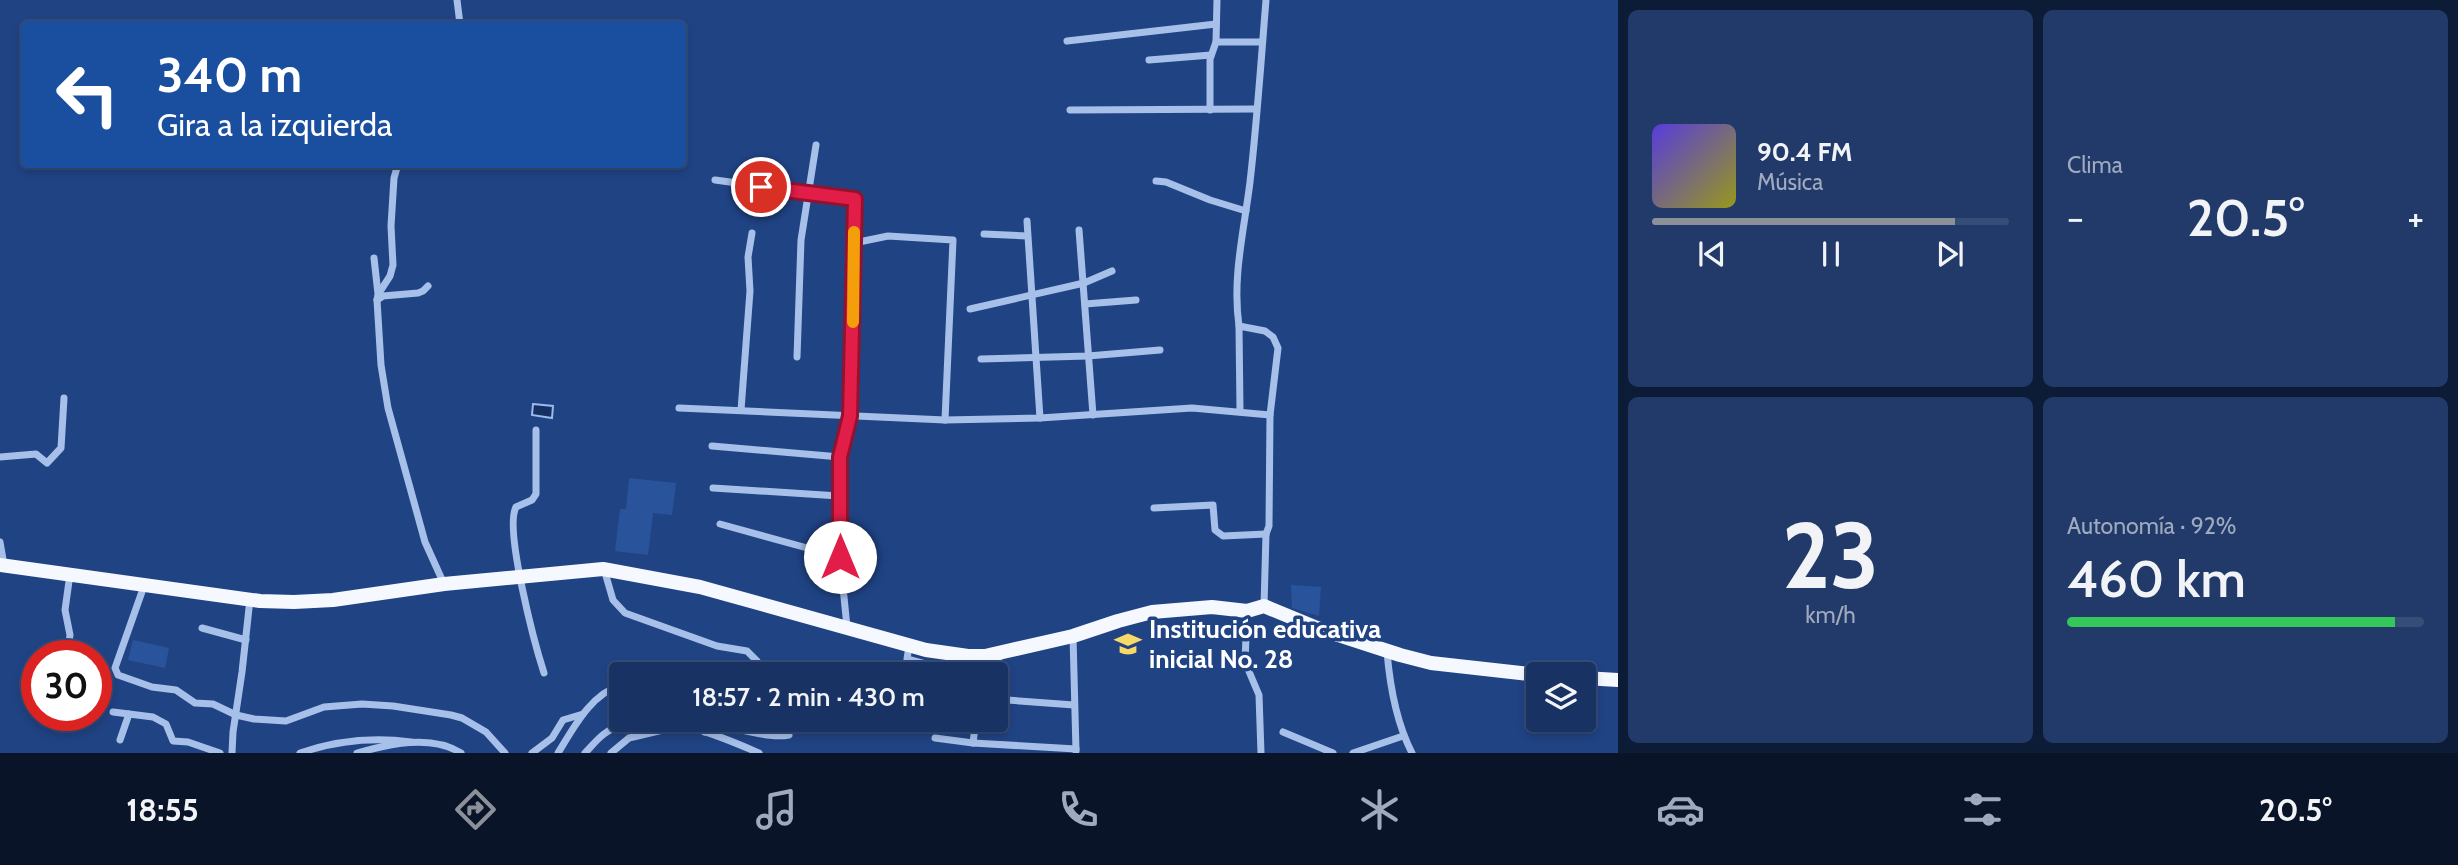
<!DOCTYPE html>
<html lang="es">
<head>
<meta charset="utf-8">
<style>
  :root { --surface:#183263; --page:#213a69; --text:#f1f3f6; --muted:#9faabe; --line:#364d78; --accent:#8c9099 }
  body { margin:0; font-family:Cabin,sans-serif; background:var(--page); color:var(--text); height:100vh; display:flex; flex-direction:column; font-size:26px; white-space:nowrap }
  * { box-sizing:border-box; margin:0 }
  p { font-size:23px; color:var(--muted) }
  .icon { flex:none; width:38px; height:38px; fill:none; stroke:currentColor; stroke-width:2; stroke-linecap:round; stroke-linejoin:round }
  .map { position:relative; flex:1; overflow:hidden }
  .drawer { display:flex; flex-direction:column; gap:10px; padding:10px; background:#0d1c36; width:840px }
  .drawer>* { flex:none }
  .hud { position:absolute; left:21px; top:21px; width:665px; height:147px; border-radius:7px; box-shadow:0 4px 10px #0003,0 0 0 2px var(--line); background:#1a4fa0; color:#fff; overflow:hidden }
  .controls { position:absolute; left:1526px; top:662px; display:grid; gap:14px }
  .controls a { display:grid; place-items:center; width:70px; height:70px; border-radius:7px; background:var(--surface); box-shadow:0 4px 10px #0003,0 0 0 2px var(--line); font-size:35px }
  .speed { position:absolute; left:21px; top:640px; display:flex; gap:14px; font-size:35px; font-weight:700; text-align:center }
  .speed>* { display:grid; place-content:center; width:91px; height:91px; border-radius:50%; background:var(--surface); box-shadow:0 4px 10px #0003,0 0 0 2px var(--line); line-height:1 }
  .speed .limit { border:10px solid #d22; background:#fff; color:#111 }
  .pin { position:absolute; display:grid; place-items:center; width:60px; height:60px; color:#fff; margin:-30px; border:4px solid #fff; border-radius:50%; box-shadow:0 2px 7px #0007 }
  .me { position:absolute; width:77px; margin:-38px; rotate:0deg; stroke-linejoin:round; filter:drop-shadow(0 0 5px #0008) }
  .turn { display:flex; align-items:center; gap:24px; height:147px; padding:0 21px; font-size:32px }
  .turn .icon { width:91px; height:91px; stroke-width:2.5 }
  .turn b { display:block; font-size:49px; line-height:60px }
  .big { font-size:52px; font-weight:600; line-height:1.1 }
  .drawer .tile { flex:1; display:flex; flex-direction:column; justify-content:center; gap:10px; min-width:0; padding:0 24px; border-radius:10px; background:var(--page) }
  .drawer .dial { align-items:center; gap:0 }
  .dial b { font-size:91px; line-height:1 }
  .song { display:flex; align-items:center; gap:21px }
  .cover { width:84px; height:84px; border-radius:10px; background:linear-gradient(135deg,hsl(250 70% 55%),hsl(60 70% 35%)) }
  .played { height:7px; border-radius:4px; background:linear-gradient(90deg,var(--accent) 85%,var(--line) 85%) }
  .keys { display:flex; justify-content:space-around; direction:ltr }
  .heat { display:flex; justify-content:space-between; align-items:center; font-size:38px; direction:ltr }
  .charge { height:10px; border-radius:5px; background:linear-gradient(90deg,#34c759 92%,var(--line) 0) }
  .drawer .tiles { flex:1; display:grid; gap:10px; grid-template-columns:repeat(2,1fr) }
  .trip { position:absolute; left:609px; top:662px; width:399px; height:70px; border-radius:7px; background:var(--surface); box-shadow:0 4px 10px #0003,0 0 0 2px var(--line); font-weight:600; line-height:70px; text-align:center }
  .tab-bar { display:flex; height:112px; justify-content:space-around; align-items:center; background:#0a1428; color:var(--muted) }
  .tab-bar .icon { width:49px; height:49px }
  .tab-bar .active { color:var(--accent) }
  .tab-bar b { font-size:32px; color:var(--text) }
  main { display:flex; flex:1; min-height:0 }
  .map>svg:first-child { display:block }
  .green { fill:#29549c }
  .water { fill:#163063; stroke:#9bb9eb; stroke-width:2 }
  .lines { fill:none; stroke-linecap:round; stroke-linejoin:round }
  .minor { stroke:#a7c0e9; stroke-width:7 }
  .trunk { stroke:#f5f8fe; stroke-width:14 }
  .route-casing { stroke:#92132f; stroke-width:18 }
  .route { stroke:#e11d48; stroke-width:12 }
  .slow { stroke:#f59e0b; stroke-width:12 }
  .labels { text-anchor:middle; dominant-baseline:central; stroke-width:7; stroke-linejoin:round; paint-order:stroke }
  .poi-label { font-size:26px; font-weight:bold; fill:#fff; stroke:#204384; text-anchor:start }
</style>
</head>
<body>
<main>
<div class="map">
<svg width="1618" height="753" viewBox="0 0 1618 753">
  <rect width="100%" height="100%" fill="#204384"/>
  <g class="green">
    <path d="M629,478L676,483L672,515L653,513L648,555L615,551L620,509H626Z"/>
    <path d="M1291,585L1321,587L1319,616L1292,608Z"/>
    <path d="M133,640L169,648L165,668L128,660Z"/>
  </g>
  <path class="water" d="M533,404L553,406L552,418L532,415Z"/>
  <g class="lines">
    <g class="minor">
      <path d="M457,0L460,24"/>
      <path d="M1217,0L1216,42H1262"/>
      <path d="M1067,41L1216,24"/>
      <path d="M1149,60L1211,55"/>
      <path d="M1070,110L1256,109"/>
      <path d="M1210,110V59L1216,42"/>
      <path d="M715,180L855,199L850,416L840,457V557L847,627"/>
      <path d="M1156,181L1166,182L1210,200L1246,211"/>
      <path d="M1027,221L1040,418"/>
      <path d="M1079,230L1093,415"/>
      <path d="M984,234L1027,236"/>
      <path d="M854,243L888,236L953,240L945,420"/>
      <path d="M374,258L378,294L377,300L381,365L388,408L425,542L444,584"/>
      <path d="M379,293L390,276L393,265L391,226L394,178L398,164"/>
      <path d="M377,300L383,296L418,293L423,291L428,286"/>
      <path d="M1085,304L1136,300"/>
      <path d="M970,309L1084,283L1112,271"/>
      <path d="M1239,326L1240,411"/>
      <path d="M797,357L801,240L816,145"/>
      <path d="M981,359L1088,356L1160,350"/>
      <path d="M679,408L945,420L1040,418L1192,408L1270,415"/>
      <path d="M741,410L750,291L748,257L752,233"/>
      <path d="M536,430V494L532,500L516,507C504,529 535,645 544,673"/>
      <path d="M712,446L840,457"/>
      <path d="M0,457L36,454L47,463L61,448L64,398"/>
      <path d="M713,488L839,496"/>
      <path d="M1154,508L1213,505L1215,530L1223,536L1266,534"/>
      <path d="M720,524L840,557"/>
      <path d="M0,542L4,565"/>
      <path d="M604,569L613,600L625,613L717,646L747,651L757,661L753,667L691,666L663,674"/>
      <path d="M144,586L115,668L118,675L152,687L176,690L195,703L213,704L236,715L254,719L286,721L324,707L362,704L393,706L451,715L462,718L486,732L505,753"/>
      <path d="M1264,606L1266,534L1269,526L1270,415L1278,348L1273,337L1265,331L1239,326C1232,277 1244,231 1250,182C1257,122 1261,61 1266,0"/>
      <path d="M1247,611L1245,662L1259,695L1261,753"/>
      <path d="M202,628L246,640"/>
      <path d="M1073,636L1076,751"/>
      <path d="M909,646L907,659L933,666"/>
      <path d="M1387,652C1390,687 1396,722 1412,753"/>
      <path d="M67,656L70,635L65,610L70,574"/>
      <path d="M993,674L1001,653"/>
      <path d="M996,686L1001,697L1007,700L1074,705"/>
      <path d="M113,712L153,717L166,724L173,741L188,742L220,753"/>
      <path d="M705,732C730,721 762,740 789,735L767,723"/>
      <path d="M1283,732L1333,753"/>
      <path d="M935,738L973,743L1076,749"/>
      <path d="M120,740L129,714"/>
      <path d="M973,743L976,719"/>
      <path d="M232,753L233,732L242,672L250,599"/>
      <path d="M300,753C335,741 374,737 411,742"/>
      <path d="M357,753C389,744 431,734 461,753"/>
      <path d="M532,753L552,738L563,720L583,714"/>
      <path d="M558,753C574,727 591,694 621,685"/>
      <path d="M585,753C591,747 597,739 604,734C646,703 718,735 759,753"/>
      <path d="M611,753L629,738L684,725"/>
      <path d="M1353,753L1403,736"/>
    </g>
    <g class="trunk">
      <path d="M0,565L260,601L294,602L333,600L444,584L603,569L700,587L926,650L968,656H985L1073,636L1118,621L1152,612L1212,607L1247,611L1264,606L1317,628L1400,655L1431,663L1538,675"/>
      <path d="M1584,678L1618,680"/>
    </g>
  </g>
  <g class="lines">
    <g class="route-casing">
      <path id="route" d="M761,187L855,199L850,416L840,457V557"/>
    </g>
    <use href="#route" class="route"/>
    <path class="slow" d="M853,322L854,232"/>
  </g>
  <defs>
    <g id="school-bare" transform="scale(2.1)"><path d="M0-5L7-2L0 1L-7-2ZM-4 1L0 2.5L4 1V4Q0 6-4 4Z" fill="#f7d968" stroke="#204384" stroke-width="2.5" paint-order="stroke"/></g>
  </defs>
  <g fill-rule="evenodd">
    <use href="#school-bare" x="1128" y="644"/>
  </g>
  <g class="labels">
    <g class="poi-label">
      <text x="1149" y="629">Institución educativa<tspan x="1149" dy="30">inicial No. 28</tspan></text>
    </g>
  </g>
</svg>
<div class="controls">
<a><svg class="icon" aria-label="layers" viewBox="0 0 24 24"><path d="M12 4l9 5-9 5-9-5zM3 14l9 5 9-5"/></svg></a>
</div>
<div class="speed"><div class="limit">30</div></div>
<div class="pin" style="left:761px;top:187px;background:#d93025"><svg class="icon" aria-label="arrive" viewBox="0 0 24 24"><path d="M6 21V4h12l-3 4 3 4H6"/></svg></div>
<svg class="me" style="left:840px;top:557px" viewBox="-20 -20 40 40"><circle r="19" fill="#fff"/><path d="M0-13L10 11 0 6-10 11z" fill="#e11d48"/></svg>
<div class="trip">18:57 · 2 min · 430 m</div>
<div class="hud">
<div class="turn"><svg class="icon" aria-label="left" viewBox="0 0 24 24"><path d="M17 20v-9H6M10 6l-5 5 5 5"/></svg><div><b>340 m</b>Gira a la izquierda</div></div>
</div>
</div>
<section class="drawer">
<div class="tiles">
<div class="tile">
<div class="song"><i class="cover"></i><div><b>90.4 FM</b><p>Música</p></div></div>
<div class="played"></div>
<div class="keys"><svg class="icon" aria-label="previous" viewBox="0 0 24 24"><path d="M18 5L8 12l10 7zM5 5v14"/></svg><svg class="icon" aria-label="pause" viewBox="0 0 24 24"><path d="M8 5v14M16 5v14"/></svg><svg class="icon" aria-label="next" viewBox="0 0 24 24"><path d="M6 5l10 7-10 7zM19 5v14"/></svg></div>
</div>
<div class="tile"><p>Clima</p>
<div class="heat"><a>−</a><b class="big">20.5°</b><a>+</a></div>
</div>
<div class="tile dial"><b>23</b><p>km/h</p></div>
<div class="tile"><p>Autonomía · 92%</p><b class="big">460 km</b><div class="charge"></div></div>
</div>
</section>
</main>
<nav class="tab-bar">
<b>18:55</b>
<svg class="icon active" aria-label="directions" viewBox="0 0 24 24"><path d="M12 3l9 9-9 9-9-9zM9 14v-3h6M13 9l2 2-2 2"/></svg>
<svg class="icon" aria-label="music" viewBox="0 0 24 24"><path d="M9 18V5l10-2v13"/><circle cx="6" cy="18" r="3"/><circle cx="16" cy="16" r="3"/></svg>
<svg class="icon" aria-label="phone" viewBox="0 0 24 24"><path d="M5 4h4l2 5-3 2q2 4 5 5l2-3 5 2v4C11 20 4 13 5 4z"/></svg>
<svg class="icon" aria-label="climate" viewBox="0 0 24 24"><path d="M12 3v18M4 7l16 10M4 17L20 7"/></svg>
<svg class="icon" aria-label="car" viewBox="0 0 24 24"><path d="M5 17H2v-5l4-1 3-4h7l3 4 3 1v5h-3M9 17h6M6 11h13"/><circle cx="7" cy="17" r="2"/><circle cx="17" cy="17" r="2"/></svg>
<svg class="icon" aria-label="filters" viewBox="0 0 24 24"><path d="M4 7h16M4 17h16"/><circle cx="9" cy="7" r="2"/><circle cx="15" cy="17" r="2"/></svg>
<b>20.5°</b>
</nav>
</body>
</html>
